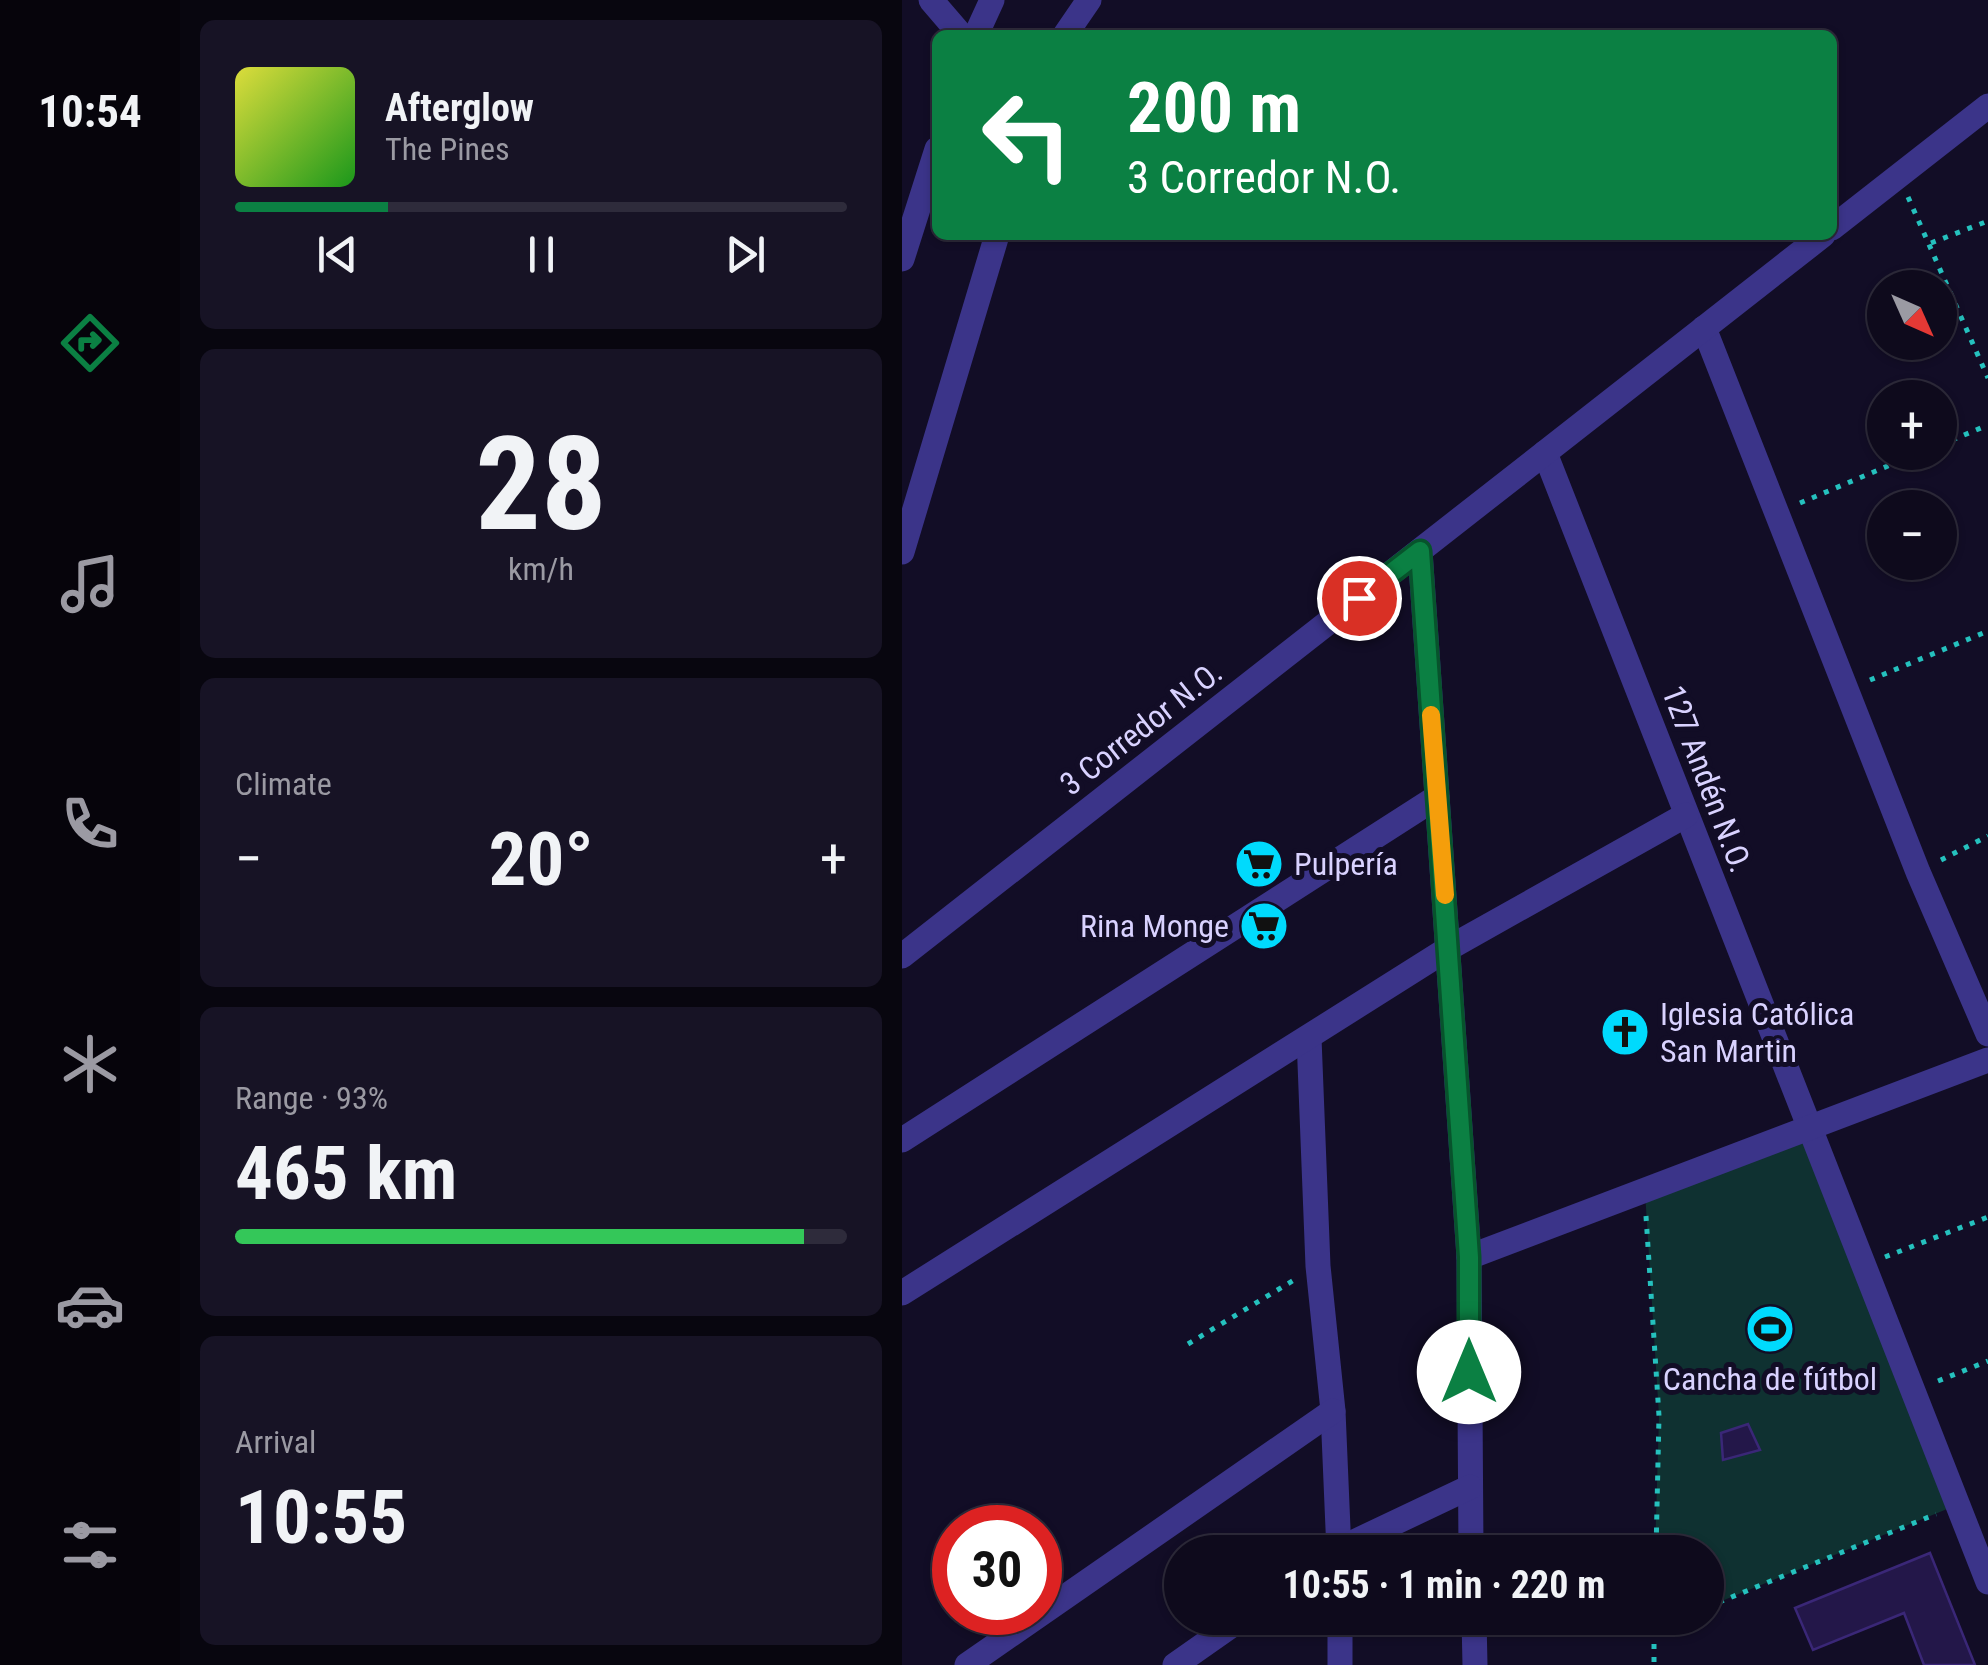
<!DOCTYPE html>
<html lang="en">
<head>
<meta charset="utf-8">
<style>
  :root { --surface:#0e0a1c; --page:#171325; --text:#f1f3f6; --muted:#9b9aa3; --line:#2e2b3b; --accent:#0b8043 }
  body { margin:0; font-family:"Roboto Condensed",sans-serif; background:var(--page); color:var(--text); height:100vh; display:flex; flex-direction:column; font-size:38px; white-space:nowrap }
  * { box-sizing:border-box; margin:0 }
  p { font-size:32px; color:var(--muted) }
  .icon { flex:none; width:55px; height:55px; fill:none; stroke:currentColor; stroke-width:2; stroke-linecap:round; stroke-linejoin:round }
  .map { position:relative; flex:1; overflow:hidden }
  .drawer { display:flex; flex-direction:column; gap:20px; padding:20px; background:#08060f; width:722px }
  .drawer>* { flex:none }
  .hud { position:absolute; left:30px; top:30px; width:905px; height:210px; border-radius:15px; box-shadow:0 2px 8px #0004,0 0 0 2px var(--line); background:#0b8043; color:#fff; overflow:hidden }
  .needle { width:65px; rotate:135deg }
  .tools { position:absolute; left:965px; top:270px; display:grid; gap:20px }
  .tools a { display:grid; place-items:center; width:90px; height:90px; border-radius:50%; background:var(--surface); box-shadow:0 2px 8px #0004,0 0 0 2px var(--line); font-size:50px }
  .speed { position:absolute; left:30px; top:1505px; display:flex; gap:20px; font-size:50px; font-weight:700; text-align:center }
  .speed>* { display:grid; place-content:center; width:130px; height:130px; border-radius:50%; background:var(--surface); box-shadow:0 2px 8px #0004,0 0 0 2px var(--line); line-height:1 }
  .speed .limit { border:15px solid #d22; background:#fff; color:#111 }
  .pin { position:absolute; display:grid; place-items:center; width:85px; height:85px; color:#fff; margin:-42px; border:5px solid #fff; border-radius:50%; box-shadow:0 2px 10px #0007 }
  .me { position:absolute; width:110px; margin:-55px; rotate:0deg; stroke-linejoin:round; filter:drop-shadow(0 0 8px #0008) }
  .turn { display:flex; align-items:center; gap:35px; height:210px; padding:0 30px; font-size:45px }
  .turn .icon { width:130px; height:130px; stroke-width:2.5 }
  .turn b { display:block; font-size:70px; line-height:85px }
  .big { font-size:75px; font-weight:700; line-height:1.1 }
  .drawer .card { flex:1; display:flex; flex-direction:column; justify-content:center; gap:15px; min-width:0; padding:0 35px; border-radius:15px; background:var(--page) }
  .drawer .dial { align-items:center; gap:0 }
  .dial b { font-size:130px; line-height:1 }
  .song { display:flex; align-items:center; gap:30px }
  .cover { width:120px; height:120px; border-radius:15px; background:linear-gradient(135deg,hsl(60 70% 55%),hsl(120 70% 35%)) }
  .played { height:10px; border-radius:5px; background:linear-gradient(90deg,var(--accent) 25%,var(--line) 25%) }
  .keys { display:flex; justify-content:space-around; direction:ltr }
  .heat { display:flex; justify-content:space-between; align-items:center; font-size:55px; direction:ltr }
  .charge { height:15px; border-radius:8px; background:linear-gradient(90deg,#34c759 93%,var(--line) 0) }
  .trip { position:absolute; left:262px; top:1535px; width:560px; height:100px; border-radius:50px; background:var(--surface); box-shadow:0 2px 8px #0004,0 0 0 2px var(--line); font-weight:700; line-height:100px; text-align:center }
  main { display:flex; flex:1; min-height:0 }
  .tab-bar { display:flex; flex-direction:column; width:180px; justify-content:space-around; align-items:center; background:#06040b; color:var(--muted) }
  .tab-bar .icon { width:70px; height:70px }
  .tab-bar .current { color:var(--accent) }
  .tab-bar b { font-size:45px; color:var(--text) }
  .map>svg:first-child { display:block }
  .green { fill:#0f3131 }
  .building { fill:#231749; stroke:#3a2777; stroke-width:2.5 }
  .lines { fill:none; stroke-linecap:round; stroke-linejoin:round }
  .path { stroke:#25c1be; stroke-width:5; stroke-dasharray:5 8; stroke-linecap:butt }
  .minor { stroke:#3b3489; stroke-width:25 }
  .route-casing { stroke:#07532c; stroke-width:25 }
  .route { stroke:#0b8043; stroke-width:18 }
  .slow { stroke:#f59e0b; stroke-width:18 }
  .labels { text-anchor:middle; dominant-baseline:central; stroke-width:10; stroke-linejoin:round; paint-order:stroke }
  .street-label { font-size:32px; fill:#d9d2ff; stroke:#120d26 }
  .poi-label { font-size:32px; fill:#d9d2ff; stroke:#120d26; text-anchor:start }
</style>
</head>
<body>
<main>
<nav class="tab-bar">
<b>10:54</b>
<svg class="icon current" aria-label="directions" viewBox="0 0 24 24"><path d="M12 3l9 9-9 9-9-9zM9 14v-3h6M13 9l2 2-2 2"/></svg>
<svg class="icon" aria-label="music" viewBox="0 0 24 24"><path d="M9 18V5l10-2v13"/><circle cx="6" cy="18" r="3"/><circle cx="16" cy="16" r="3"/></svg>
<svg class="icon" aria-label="phone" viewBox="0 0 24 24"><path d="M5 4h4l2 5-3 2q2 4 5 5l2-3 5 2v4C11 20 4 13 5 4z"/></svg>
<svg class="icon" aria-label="climate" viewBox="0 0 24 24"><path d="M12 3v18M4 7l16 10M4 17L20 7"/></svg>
<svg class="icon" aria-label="car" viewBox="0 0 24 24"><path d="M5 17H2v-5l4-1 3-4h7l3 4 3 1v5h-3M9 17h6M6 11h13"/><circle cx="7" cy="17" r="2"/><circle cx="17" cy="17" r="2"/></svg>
<svg class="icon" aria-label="filters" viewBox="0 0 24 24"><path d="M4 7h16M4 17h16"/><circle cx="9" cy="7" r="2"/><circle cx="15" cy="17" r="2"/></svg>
</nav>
<section class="drawer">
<div class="card">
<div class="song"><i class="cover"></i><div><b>Afterglow</b><p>The Pines</p></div></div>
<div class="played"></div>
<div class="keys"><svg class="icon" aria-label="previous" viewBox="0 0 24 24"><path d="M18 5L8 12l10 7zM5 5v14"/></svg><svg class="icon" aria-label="pause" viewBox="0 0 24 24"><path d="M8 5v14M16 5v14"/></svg><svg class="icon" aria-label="next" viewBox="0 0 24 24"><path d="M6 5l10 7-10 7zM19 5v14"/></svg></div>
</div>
<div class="card dial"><b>28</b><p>km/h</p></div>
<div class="card"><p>Climate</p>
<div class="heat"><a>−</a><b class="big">20°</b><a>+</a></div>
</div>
<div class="card"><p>Range · 93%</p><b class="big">465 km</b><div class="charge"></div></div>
<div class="card"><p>Arrival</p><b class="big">10:55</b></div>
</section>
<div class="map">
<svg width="1086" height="1665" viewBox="0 0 1086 1665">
  <rect width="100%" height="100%" fill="#120d26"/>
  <path class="green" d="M904,1129L1055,1505L805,1607V1552H753L757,1416L743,1192Z"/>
  <g class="building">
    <path d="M846,1424L858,1450L821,1460L819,1433Z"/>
    <path d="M1028,1553L1073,1665H1022L1002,1613L911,1650L893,1608Z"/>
  </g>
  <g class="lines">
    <g class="path">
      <path d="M1006,197L1086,378"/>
      <path d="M1029,243L1086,221"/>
      <path d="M1038,445L1086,425"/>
      <path d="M898,503L1019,452"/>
      <path d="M968,680L1086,631"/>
      <path d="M1039,860L1086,836"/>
      <path d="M744,1216L757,1416L754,1552"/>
      <path d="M983,1257L1086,1217"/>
      <path d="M286,1344L392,1280"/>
      <path d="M1036,1381L1086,1361"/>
      <path d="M805,1607L1034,1514"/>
      <path d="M752,1618V1665"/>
      <path d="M752,1629L780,1618"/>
    </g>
    <g class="minor">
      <path d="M29,0L59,35"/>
      <path d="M74,35L90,0"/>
      <path d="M163,35L187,0"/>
      <path d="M930,228L1086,106"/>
      <path d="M0,259L35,149"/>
      <path d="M802,328L1016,872L1086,1034"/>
      <path d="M643,453L1086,1582"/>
      <path d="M518,551L567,1257L569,1552"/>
      <path d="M0,552L95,235"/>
      <path d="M0,956L921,235"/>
      <path d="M407,1038L416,1266L431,1411L437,1552"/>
      <path d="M0,1140L535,797"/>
      <path d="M567,1257L1086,1060"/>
      <path d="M0,1293L547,948L784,815"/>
      <path d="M431,1552L568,1487"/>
      <path d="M438,1618V1665"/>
      <path d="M572,1618L573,1665"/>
      <path d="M65,1665L431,1411"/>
      <path d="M273,1665L340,1618"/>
    </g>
  </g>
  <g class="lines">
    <g class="route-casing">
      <path id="route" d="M457,598L518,551L567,1257V1372"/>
    </g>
    <use href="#route" class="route"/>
    <path class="slow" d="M529,715L543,895"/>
  </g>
  <defs>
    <g id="supermarket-disc" transform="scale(2.5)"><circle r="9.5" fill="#00dafd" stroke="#120d26"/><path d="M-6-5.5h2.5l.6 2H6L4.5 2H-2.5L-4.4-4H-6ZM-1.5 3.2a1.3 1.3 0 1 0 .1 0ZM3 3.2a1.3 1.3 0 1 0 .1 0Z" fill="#111"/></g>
    <g id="church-disc" transform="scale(2.5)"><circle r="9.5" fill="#00dafd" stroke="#120d26"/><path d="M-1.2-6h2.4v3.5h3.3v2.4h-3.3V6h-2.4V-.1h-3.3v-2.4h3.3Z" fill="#111"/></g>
    <g id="stadium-disc" transform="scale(2.5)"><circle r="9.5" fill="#00dafd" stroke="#120d26"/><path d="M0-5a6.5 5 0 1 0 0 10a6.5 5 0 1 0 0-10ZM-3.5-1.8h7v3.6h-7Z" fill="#111"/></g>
  </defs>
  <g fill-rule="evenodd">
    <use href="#supermarket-disc" x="357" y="864"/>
    <use href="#supermarket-disc" x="362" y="926"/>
    <use href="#church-disc" x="723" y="1032"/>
    <use href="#stadium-disc" x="868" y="1329"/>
  </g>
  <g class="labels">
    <g class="street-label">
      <text transform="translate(239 728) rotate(-38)">3 Corredor N.O.</text>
      <text transform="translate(805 779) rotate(69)">127 Andén N.O.</text>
    </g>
    <g class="poi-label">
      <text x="392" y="864">Pulpería</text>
      <text x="327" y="926" text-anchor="end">Rina Monge</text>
      <text x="758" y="1014">Iglesia Católica<tspan x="758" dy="37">San Martin</tspan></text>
      <text x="868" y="1379" text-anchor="middle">Cancha de fútbol</text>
    </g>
  </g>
</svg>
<div class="tools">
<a><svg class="needle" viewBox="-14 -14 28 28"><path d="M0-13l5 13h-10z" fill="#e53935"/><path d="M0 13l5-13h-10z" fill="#9b9aa3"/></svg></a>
<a>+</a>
<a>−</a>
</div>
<div class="speed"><div class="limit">30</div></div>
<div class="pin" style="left:457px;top:598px;background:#d93025"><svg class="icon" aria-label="arrive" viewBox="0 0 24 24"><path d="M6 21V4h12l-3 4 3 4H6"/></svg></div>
<svg class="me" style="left:567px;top:1372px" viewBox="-20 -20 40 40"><circle r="19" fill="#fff"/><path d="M0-13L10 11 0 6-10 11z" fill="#0b8043"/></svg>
<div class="trip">10:55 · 1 min · 220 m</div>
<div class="hud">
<div class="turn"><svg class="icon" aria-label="left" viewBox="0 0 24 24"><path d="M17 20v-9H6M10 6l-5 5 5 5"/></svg><div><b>200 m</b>3 Corredor N.O.</div></div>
</div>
</div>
</main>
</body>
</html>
